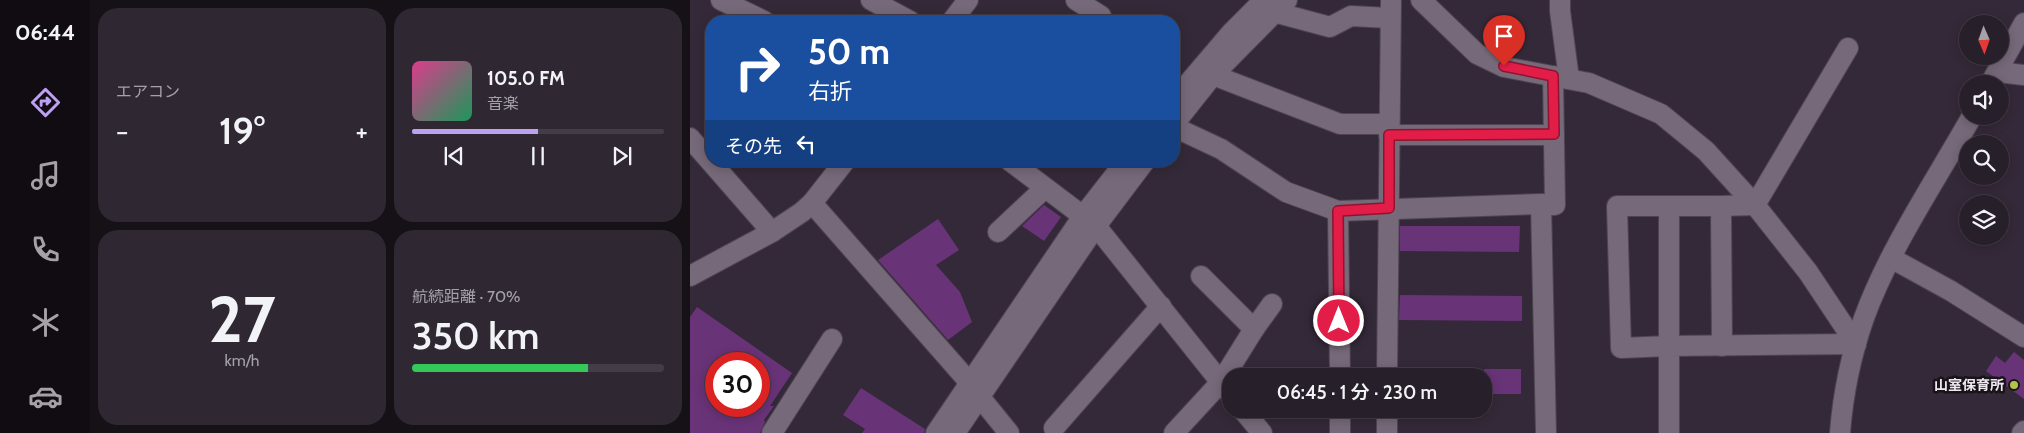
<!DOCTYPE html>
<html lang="ja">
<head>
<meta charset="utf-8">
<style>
  :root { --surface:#271f2a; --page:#2f2732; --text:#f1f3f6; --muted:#a4a2a8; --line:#433d47; --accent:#bca0f2 }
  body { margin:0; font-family:Cabin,"Noto Sans JP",sans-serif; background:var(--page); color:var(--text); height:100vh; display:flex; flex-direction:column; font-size:19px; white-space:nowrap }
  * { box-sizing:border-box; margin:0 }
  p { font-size:16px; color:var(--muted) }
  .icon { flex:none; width:28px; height:28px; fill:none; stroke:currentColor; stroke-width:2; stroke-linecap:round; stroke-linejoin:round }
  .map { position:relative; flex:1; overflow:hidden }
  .details { display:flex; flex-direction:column; gap:8px; padding:8px; background:#151117; width:600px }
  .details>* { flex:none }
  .banner { position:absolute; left:15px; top:15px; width:475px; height:152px; border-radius:20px; box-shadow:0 2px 12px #0003,0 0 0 1px var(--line); background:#1a4fa0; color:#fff; overflow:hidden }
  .needle { width:32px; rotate:178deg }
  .tools { position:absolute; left:1269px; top:15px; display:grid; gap:10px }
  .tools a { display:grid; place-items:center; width:50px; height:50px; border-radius:50%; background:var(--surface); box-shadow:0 2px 12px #0003,0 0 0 1px var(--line); font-size:25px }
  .speed { position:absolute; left:15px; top:352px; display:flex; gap:10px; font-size:25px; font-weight:700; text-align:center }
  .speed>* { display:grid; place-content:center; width:65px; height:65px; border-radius:50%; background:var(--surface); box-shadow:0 2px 12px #0003,0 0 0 1px var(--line); line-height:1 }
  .speed .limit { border:8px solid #d22; background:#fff; color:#111 }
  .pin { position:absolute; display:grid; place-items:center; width:42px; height:42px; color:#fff; margin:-51px -21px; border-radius:50% 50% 50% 0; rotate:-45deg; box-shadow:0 0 5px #0007 }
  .pin .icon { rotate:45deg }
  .me { position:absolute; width:55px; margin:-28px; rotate:0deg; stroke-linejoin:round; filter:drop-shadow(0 0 4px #0008) }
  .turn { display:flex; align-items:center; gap:18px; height:105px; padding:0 20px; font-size:22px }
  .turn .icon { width:65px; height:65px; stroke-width:2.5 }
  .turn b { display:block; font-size:35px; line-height:42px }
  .then { display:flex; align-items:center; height:48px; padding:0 20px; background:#0003; gap:10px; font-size:19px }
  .big { font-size:38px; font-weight:600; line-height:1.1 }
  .details .card { flex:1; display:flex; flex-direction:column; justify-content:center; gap:8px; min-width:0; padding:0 18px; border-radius:20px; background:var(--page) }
  .details .dial { align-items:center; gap:0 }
  .dial b { font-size:65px; line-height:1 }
  .song { display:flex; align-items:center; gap:15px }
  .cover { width:60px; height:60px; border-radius:8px; background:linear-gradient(135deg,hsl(330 70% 55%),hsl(150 70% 35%)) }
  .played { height:5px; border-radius:2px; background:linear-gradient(90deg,var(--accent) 50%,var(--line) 50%) }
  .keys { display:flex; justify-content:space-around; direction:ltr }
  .heat { display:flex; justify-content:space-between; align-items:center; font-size:28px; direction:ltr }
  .charge { height:8px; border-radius:4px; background:linear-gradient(90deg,#34c759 70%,var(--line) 0) }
  .details .tiles { flex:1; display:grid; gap:8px; grid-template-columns:repeat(2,1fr) }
  .trip { position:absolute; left:532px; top:368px; width:270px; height:50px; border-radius:20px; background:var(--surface); box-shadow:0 2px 12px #0003,0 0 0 1px var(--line); font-weight:600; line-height:50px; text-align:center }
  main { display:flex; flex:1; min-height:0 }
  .tab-bar { display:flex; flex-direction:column; width:90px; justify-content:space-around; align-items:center; background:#100c11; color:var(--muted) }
  .tab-bar .icon { width:35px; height:35px }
  .tab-bar .active { color:var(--accent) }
  .tab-bar b { font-size:22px; color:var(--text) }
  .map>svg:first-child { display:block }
  .building { fill:#693378; fill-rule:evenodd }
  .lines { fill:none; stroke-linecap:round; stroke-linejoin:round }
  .minor-casing { stroke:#4f4552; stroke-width:22 }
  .minor { stroke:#76697a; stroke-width:20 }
  .route-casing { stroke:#92132f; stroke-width:12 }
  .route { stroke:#e11d48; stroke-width:9 }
  .poi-dot { fill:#b4c24a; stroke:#19141a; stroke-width:2 }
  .labels { text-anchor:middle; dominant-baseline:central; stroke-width:5; stroke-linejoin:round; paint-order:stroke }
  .poi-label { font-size:14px; font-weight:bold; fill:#efe8f2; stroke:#19141a; text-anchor:end }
</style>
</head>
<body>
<main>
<nav class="tab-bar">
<b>06:44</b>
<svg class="icon active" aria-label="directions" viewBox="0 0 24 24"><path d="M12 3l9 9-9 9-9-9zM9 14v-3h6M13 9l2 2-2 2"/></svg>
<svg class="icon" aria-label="music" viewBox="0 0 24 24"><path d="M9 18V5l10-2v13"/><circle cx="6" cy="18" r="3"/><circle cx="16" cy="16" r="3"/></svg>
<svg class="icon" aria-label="phone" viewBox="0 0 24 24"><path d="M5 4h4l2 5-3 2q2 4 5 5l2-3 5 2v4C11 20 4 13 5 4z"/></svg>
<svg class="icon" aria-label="climate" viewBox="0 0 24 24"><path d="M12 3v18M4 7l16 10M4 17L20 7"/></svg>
<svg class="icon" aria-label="car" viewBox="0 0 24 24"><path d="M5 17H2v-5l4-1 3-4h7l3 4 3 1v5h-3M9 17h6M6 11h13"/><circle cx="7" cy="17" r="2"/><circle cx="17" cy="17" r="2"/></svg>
</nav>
<section class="details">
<div class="tiles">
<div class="card"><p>エアコン</p>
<div class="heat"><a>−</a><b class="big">19°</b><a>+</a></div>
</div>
<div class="card">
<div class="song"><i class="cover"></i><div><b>105.0 FM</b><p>音楽</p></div></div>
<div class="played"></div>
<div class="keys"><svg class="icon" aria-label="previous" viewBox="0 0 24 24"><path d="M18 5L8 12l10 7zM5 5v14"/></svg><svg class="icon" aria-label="pause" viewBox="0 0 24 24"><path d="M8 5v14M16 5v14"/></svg><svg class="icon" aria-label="next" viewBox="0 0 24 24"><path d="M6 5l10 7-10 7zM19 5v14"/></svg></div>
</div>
<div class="card dial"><b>27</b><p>km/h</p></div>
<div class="card"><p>航続距離 · 70%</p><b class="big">350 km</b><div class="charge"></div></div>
</div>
</section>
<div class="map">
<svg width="1334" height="433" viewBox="0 0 1334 433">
  <rect width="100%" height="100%" fill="#342938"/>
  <g class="building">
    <path d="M354,205L371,217L354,241L332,226Z"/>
    <path d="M248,219L269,250L246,265L270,292L282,322L258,340L188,260Z"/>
    <path d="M710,226H830L829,252L710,251Z"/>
    <path d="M710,295L832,296V321L709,320Z"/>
    <path d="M7,307L102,373L80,406H84L74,420L75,422L70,433H0V317ZM26,364H69V406H26Z"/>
    <path d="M1324,352L1334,360V399L1296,371L1306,356L1315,363Z"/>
    <rect x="794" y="369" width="37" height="25"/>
    <path d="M171,388L235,429L234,433H172L175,429L153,415Z"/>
  </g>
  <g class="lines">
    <g class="minor-casing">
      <g id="minor">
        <path d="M31,0L74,21"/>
        <path d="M181,0L220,21"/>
        <path d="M386,0L411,16"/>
        <path d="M731,0L787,54L814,67L899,83L971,114L1016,151L1065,205L1118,272L1166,344"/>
        <path d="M870,0V11L879,79"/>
        <path d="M584,12L640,27L661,16L700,18"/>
        <path d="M262,21L278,0"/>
        <path d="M1307,72L1334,75"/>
        <path d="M523,75L650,124H699"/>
        <path d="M1300,84L1334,23"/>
        <path d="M484,100L542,32L574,0"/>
        <path d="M484,124L523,75L597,0"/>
        <path d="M484,127L531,149L596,192L648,211"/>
        <path d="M699,135H864"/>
        <path d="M0,138L82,232"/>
        <path d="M320,161L406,226L541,395"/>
        <path d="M122,203L280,383"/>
        <path d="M979,206V346L931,348L927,206H1031"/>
        <path d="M308,232L355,188"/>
        <path d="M1201,258L1261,291L1334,337"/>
        <path d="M0,276L82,232L112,212L122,203L155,161"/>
        <path d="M511,276L564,329L582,304"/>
        <path d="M1032,346L1031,206L1065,205L1158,48"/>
        <path d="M650,376L648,211L851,204"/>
        <path d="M697,376L701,0"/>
        <path d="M289,396L319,433"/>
        <path d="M552,409L572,433"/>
        <path d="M650,409V433"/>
        <path d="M364,428L471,306"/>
        <path d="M82,433L142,339"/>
        <path d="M246,433L393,216L436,161"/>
        <path d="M265,433L406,226L455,161"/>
        <path d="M484,433L531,382L564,329"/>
        <path d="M697,433V409"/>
        <path d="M856,433L851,204L865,205L863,76"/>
        <path d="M979,433V346L1166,344"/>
        <path d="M1150,433C1153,394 1161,355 1174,318C1199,249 1246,180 1282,116"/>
        <path d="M1332,433L1334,431"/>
      </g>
    </g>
    <use href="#minor" class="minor"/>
  </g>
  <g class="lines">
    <g class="route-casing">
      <path id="route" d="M649,321L648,211L699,208V135L864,134L863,76L814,66"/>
    </g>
    <use href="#route" class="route"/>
  </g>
  <circle class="poi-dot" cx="1324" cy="385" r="5"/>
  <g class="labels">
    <g class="poi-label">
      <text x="1314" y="385">山室保育所</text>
    </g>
  </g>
</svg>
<div class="tools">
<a><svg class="needle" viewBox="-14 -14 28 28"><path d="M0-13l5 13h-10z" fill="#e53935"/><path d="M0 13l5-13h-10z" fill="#a4a2a8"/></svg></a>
<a><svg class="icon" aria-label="sound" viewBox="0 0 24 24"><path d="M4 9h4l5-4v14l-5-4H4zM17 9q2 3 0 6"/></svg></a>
<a><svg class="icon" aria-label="search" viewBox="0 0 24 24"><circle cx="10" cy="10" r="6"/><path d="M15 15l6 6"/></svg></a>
<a><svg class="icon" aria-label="layers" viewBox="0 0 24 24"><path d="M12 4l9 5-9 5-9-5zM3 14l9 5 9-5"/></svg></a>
</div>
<div class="speed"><div class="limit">30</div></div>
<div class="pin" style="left:814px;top:66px;background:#d93025"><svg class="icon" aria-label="arrive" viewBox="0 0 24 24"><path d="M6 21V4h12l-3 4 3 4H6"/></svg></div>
<svg class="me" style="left:649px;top:321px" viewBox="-20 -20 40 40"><circle r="17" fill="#e11d48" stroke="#fff" stroke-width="3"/><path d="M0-11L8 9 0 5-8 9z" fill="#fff"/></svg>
<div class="trip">06:45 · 1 分 · 230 m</div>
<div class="banner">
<div class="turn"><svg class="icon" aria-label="right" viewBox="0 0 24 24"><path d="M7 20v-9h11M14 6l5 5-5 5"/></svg><div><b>50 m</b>右折</div></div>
<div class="then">その先<svg class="icon" aria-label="left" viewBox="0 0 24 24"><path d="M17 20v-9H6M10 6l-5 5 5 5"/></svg></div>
</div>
</div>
</main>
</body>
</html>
